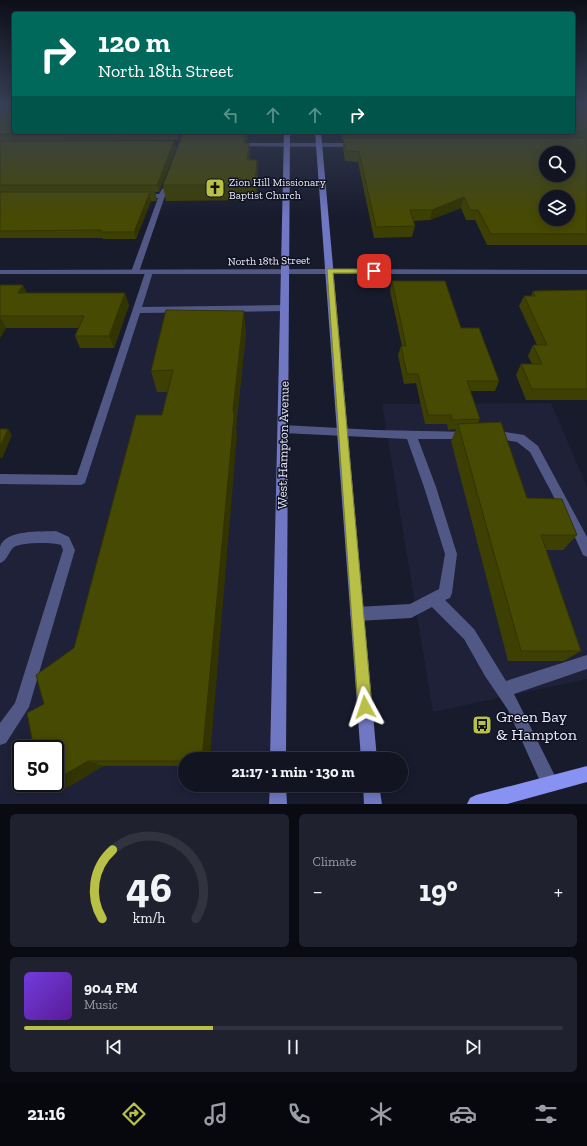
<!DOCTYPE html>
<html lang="en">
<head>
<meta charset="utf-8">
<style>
  :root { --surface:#121421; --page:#1f212e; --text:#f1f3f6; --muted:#9c9ea5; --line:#31333f; --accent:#b9c046 }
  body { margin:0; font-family:"Zilla Slab",serif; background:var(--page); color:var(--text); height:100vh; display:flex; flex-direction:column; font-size:15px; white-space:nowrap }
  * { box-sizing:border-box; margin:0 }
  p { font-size:13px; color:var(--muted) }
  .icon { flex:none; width:22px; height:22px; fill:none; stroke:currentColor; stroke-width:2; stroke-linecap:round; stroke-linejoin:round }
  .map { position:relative; height:804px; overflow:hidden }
  .details { display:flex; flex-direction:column; gap:10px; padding:10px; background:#0a0b12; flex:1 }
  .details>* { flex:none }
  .guide { position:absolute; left:12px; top:12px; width:563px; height:122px; border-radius:4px; box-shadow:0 2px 10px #0003,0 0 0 1px var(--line); background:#00695c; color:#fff; overflow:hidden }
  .buttons { position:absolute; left:539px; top:146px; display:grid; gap:8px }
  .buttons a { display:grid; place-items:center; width:36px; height:36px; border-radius:50%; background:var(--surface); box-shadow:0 2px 10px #0003,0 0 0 1px var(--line); font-size:20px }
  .speed { position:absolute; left:12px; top:740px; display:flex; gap:8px; font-size:20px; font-weight:700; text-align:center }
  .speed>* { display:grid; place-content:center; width:52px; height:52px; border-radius:50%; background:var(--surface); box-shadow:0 2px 10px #0003,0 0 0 1px var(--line); line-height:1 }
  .speed .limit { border:2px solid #111; border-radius:6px; background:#fff; color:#111 }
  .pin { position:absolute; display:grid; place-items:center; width:34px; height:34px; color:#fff; margin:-17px; border-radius:8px; box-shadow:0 2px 6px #0006 }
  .me { position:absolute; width:44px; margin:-22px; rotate:355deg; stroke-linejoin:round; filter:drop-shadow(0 0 3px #0008) }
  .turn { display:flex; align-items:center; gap:14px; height:84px; padding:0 20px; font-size:18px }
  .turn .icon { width:52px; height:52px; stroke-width:2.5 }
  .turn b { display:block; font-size:28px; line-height:34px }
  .lanes { display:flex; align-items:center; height:38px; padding:0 20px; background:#0003; justify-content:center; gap:20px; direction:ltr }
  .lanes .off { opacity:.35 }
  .big { font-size:30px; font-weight:800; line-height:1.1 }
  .details .card { flex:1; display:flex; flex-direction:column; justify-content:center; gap:6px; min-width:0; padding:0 14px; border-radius:6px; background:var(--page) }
  .details .dial { align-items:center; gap:0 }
  .dial svg { height:104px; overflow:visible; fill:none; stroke:var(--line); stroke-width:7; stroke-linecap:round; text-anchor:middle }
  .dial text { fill:var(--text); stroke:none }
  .song { display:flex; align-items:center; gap:12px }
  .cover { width:48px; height:48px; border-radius:6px; background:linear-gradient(135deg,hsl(260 70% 55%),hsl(270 70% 35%)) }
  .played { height:4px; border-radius:2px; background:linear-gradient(90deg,var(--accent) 35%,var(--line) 35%) }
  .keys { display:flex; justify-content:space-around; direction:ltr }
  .heat { display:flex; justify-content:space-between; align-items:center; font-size:22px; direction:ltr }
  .details .tiles { flex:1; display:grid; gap:10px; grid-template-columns:1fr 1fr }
  .card:last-child { grid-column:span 2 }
  .trip { position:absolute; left:178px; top:752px; width:230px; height:40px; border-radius:20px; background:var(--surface); box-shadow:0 2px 10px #0003,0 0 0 1px var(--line); font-weight:800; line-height:40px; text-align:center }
  .menu { display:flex; height:64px; justify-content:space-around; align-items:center; background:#07080d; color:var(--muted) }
  .menu .icon { width:28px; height:28px }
  .menu .current { color:var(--accent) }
  .menu b { font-size:18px; color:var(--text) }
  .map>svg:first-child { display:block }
  .built { fill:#1e2138; fill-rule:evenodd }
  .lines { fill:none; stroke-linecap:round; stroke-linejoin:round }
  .lane { fill:#525886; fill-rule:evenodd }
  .street { fill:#525886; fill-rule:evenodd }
  .secondary { fill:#7078c3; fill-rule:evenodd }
  .primary { fill:#8892f3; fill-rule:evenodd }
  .wall { fill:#3d4002 }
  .shaded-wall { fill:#323401 }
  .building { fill:#474a02; stroke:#323401; fill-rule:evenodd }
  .route { fill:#b9c046; stroke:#787d2e }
  .labels { text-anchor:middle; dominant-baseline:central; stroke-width:3; stroke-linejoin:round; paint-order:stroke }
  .far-poi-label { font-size:11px; fill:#eaecf9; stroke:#101223; text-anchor:start }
  .far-street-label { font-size:11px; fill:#eaecf9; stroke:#101223 }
  .street-label { font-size:13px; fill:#eaecf9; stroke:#101223 }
  .near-poi-label { font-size:16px; fill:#eaecf9; stroke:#101223; text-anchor:start }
</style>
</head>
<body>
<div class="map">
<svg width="587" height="804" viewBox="0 0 587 804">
  <rect width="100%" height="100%" fill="#181b2c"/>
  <g class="built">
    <path d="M149,272H285L278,759H185V785H278V804H0V479L81,480ZM21,749H55V783H21Z"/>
    <path d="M551,403L587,487V679L433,712L382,404Z"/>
  </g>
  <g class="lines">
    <g class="lane">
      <path d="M164,188L167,190L139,272L138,274H132L131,272L158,198H134L131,196L134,194H159L162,189Z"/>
      <path d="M146,270H152L153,272L142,307L285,305L289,308L285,311L140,313L85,483L81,485L0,484V474L77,475Z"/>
      <path d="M283,425L375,430L471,432L472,435L471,438L467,439H418L436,487L457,554L452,593L450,598L445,600L474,629L506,681L587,655V669L514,694L556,778L558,784L556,790L550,792L544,790L508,710L485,676L464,639L432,607L411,618L357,621L352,619L350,614L352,609L357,607L410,604L439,589L445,554L424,487L407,439L283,433L279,432L278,429L279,426Z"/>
      <path d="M493,430L524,435L538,446L587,537V557L583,555L573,533L530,452L517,442L489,437L488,434L489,431Z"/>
      <path d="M56,531L69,537L75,550L29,707L6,743L0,745V723L15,703L63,550L61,545C53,542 22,542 14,547C8,552 8,560 0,563C0,558 0,551 0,547C5,529 42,532 56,531Z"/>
    </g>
    <g class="street">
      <path d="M236,143H356L359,145L356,147L234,146L233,145Z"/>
      <path d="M329,269L587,270V274H0V270Z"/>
    </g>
    <g class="secondary">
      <path d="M284,132H290L286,759H270Z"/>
      <path d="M315,132H321L377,759H361Z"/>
      <path d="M270,785H286L287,804H269Z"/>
      <path d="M363,785H379L382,804H364Z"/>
    </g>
    <path class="primary" d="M587,766V782L507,804H467L470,798L476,795Z"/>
  </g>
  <g class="wall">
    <path d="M0,105L14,132H182L178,140L33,141L176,148L159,192H155L157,200L156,201H151L136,239H103V238H0Z"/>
    <path d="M573,105H587V245H487L475,220H466L461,208L430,220L413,221L415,226L412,237L374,238L358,162L345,161L343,148V140H342L340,132H573Z"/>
    <path d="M248,132L247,140H246V143H249L250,160H257L258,176L256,200L166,201L163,185L187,133Z"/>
    <path d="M392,281L461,328L499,381L495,391H470L480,419L478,423L527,498L577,535L563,550H546L581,651L564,661H508L451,441L456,429L448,430L447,424H425L416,383L404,384L398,355L401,346H402L390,291Z"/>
    <path d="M0,285L27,293L129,305L114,348H80L75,336L78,328H6L0,338Z"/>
    <path d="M587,290V400H526L516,375L521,364H532L528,356L533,345H537L519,306L524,296H531L533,291Z"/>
    <path d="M246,332L236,428L237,436L185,759V766H104L61,791L41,787L44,704L74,648L162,415L168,392H157L151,371Z"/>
  </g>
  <g class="shaded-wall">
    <path d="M178,132H182L178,140L177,134Z"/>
    <path d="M247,132H248L247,140Z"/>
    <path d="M245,133L246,148L244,143Z"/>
    <path d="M174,141L176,148L159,192L157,185Z"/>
    <path d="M249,143L250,158L248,176L247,160Z"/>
    <path d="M257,160L258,176L256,200L255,185Z"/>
    <path d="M155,192L157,200L156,201L155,194Z"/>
    <path d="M149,194L151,201L136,239L134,232Z"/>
    <path d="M464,197L461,208L430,220L432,210Z"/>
    <path d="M23,285L29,297L18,293Z"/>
    <path d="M125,293L129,305L114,348L109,336Z"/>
    <path d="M244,311L246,332L236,428L237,436L210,759H202L233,409Z"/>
    <path d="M0,317L6,328L0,338Z"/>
    <path d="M8,429L12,435L2,459L0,457V447Z"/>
    <path d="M88,761L104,766L61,791L41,787L49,783H55V780Z"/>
  </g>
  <g class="building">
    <path d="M0,105H14V132H178L177,134H0Z"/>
    <rect x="573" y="105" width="14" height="26"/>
    <path d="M187,132H247V134H245V133H187Z"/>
    <path d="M183,133H245L244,143H249L247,160H257L255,185H163Z"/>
    <path d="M343,138H587V234H491L478,210H470L464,197L432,210H410L415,226L376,227L359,152L346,151ZM546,153H568V175H546ZM546,197H568V219H546Z"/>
    <path d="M0,141H174L157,185H0Z"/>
    <path d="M0,192H155V194H149L134,232H101V230L0,231Z"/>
    <path d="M392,281H445L461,328H479L499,381H467L480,419L452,420L451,415H428L418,374H407L401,346H406Z"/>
    <path d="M0,285H23L18,293H125L109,336H75L84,316H0Z"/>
    <path d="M587,290V389H532L521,364H542L533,345H547L524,296H535L533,291Z"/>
    <path d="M166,310L244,311L233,409L234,416L202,759H185V761H88L55,780V749H34L27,713L44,704L36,675L74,648L136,415H162L173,370L151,371Z"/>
    <path d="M501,422L527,498L562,499L577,535H541L581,651H521L458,424Z"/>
    <path d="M0,429H8L0,447Z"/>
    <path d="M40,783H49L41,787Z"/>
  </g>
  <linearGradient id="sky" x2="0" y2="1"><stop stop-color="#0d0f18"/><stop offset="0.48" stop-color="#373f56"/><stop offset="1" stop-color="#373f56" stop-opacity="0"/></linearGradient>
  <rect width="587" height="217" fill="url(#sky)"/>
  <path class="route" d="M327,269H374L377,271L374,273H333L372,707L370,712L365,714L360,712L358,707Z"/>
  <defs>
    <g id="church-square" transform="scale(1)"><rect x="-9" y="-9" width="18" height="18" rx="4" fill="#b9c046" stroke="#101223"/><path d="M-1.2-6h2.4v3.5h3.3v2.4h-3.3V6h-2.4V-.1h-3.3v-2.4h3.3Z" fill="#111"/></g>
    <g id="bus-square" transform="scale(1)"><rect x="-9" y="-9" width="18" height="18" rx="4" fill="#b9c046" stroke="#101223"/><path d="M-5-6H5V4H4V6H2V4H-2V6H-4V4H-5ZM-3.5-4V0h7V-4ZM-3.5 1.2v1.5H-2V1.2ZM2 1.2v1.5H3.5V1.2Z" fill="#111"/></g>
  </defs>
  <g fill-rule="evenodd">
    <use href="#church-square" x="215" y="188"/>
    <use href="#bus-square" x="482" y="725"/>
  </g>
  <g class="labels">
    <g class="far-poi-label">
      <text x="229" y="182">Zion Hill Missionary<tspan x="229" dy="13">Baptist Church</tspan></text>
    </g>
    <g class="far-street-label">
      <text transform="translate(269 261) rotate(-1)">North 18th Street</text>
    </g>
    <g class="street-label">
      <text transform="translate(283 445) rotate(-89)">West Hampton Avenue</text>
    </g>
    <g class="near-poi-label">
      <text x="496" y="716">Green Bay<tspan x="496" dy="18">&amp; Hampton</tspan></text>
    </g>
  </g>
</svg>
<div class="buttons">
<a><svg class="icon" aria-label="search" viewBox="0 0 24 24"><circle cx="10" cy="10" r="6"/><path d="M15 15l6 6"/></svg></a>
<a><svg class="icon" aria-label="layers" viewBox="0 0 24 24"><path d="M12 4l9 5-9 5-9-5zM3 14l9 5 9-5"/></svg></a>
</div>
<div class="speed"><div class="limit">50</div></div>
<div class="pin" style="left:374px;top:271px;background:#d93025"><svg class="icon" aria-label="arrive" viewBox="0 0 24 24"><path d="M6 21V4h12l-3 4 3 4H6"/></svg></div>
<svg class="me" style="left:365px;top:707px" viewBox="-20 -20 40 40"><path d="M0-17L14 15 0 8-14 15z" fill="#b9c046" stroke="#fff" stroke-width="4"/></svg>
<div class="trip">21:17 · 1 min · 130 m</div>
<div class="guide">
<div class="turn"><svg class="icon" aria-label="right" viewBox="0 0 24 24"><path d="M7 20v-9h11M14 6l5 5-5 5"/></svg><div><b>120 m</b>North 18th Street</div></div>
<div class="lanes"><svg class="icon off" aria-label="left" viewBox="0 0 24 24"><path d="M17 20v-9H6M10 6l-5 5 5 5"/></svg><svg class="icon off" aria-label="ahead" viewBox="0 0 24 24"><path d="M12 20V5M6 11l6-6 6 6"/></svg><svg class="icon off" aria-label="ahead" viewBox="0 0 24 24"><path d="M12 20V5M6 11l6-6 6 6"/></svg><svg class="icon" aria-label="right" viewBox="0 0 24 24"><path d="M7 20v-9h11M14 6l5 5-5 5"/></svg></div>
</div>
</div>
<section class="details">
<div class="tiles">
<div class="card dial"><svg viewBox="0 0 100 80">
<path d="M14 69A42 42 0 1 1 86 69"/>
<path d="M14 69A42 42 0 0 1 22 16" stroke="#b9c046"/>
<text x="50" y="56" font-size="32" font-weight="700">46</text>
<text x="50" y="72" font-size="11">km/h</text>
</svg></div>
<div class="card"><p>Climate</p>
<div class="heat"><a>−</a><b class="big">19°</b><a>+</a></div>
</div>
<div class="card">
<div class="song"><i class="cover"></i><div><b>90.4 FM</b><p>Music</p></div></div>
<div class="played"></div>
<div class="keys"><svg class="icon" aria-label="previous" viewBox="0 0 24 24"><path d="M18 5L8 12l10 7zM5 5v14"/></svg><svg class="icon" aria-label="pause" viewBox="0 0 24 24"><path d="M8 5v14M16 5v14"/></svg><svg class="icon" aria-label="next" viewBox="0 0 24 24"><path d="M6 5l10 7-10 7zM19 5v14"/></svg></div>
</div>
</div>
</section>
<nav class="menu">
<b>21:16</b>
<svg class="icon current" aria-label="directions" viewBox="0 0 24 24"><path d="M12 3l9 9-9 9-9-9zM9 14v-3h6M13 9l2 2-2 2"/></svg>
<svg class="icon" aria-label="music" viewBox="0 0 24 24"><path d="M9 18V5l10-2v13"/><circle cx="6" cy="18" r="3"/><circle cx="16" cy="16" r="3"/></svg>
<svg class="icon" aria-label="phone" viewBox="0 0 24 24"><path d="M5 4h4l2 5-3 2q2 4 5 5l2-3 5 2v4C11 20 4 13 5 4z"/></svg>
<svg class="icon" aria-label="climate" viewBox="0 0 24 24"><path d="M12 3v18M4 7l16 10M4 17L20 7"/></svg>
<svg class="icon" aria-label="car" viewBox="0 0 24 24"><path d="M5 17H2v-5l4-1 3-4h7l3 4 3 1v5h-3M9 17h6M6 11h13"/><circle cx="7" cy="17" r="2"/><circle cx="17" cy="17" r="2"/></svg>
<svg class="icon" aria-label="filters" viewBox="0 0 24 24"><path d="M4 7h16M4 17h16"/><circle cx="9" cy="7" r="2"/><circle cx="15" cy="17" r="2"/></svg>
</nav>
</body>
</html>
